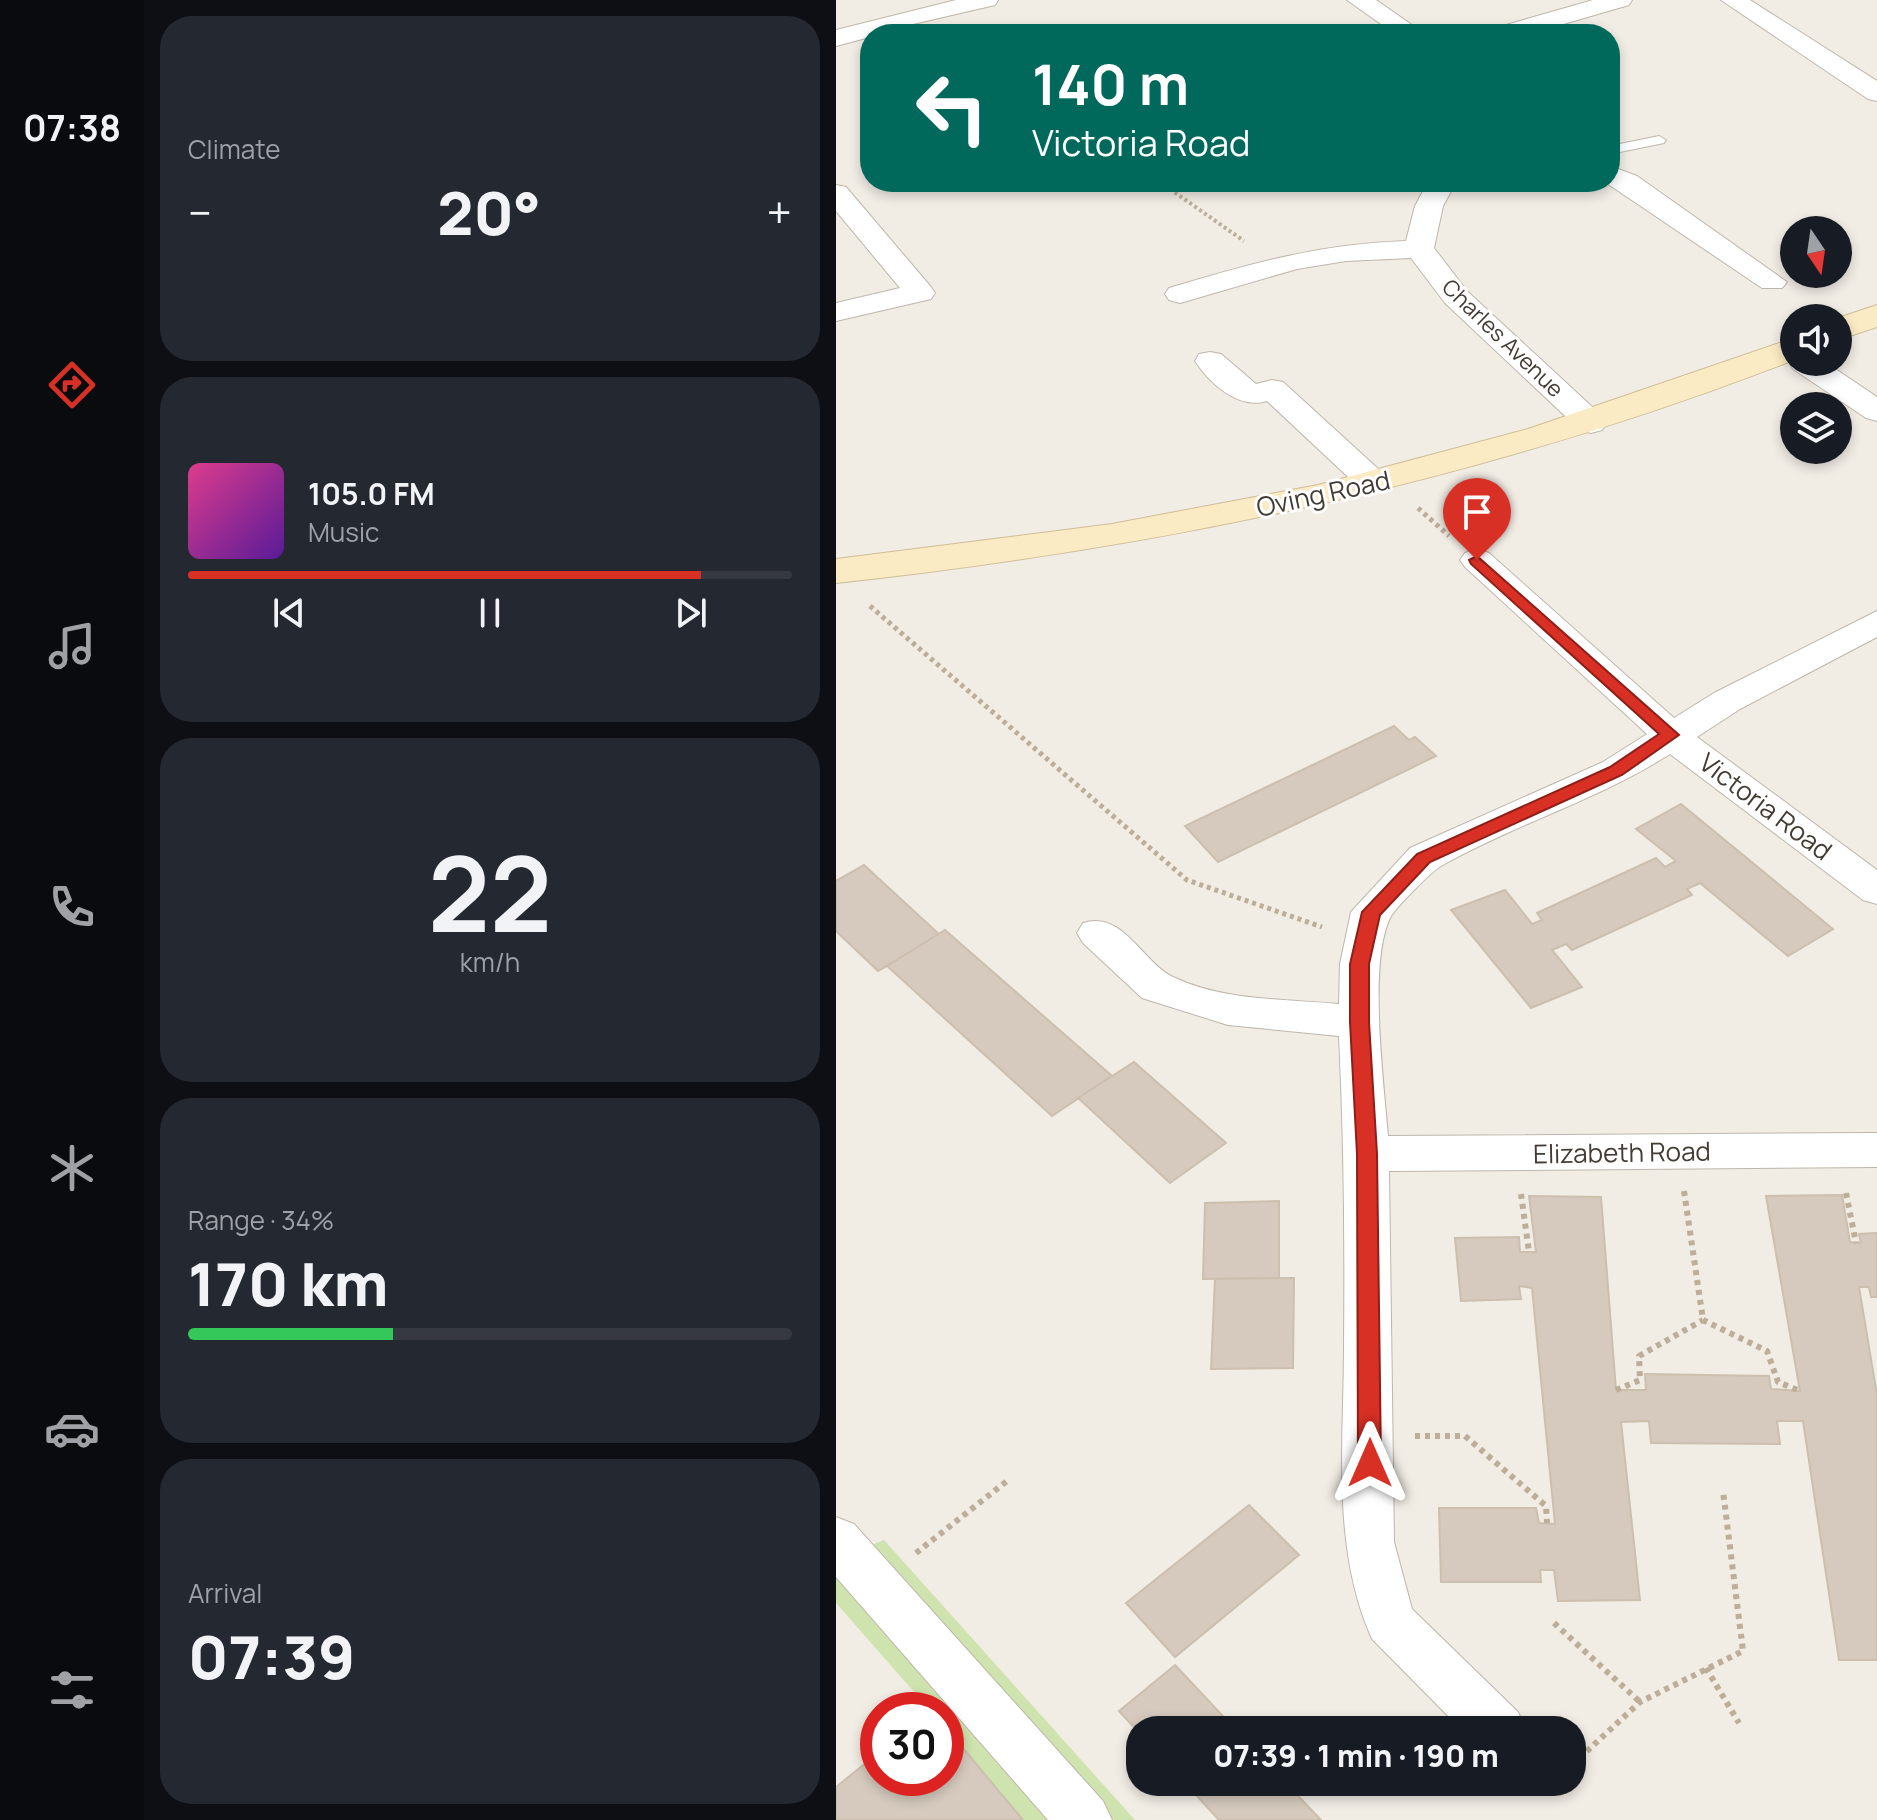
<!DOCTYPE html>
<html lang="en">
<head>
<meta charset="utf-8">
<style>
  :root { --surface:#171b24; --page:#242831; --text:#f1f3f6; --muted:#9ea1a6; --line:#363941; --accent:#d93025 }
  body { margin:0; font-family:Manrope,sans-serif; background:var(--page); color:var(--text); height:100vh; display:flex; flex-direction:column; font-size:30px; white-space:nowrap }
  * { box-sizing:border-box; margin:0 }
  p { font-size:26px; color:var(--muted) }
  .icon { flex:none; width:44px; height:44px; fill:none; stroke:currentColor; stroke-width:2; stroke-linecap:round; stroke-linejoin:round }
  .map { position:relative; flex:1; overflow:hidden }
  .sheet { display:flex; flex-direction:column; gap:16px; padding:16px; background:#0d0f14; width:692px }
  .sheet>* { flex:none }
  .banner { position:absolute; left:24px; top:24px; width:760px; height:168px; border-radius:32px; box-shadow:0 4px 12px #0003; background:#00695c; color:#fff; overflow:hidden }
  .needle { width:52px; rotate:167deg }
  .controls { position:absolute; left:944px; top:216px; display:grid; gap:16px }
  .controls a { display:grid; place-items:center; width:72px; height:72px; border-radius:50%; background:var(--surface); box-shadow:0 4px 12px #0003; font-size:40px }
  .speed { position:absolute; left:24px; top:1692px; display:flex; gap:16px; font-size:40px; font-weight:700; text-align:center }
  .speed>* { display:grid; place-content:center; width:104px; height:104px; border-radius:50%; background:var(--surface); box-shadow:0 4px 12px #0003; line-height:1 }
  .speed .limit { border:12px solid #d22; background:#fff; color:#111 }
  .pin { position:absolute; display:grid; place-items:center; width:68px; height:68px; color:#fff; margin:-82px -34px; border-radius:50% 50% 50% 0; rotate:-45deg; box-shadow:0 0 8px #0007 }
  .pin .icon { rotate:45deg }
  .me { position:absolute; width:88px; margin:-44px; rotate:0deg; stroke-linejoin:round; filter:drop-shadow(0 0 6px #0008) }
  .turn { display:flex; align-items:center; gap:28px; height:168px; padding:0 40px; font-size:36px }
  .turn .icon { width:104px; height:104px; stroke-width:2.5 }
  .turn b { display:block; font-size:56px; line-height:68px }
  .big { font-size:60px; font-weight:800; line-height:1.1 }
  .sheet .widget { flex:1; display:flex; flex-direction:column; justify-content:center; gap:12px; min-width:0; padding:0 28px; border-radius:32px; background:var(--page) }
  .sheet .dial { align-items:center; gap:0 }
  .dial b { font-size:104px; line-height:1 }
  .song { display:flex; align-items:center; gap:24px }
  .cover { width:96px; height:96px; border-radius:12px; background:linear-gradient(135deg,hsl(330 70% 55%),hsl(270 70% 35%)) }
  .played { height:8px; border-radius:4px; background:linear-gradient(90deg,var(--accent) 85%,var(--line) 85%) }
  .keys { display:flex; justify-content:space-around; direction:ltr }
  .heat { display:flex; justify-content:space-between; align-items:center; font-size:44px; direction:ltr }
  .charge { height:12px; border-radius:6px; background:linear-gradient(90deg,#34c759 34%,var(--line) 0) }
  .trip { position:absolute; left:290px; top:1716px; width:460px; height:80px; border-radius:32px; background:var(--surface); box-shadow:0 4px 12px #0003; font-weight:800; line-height:80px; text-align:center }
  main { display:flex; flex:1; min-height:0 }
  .tabs { display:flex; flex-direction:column; width:144px; justify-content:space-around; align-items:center; background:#090b0e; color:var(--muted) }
  .tabs .icon { width:56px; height:56px }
  .tabs .selected { color:var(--accent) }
  .tabs b { font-size:36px; color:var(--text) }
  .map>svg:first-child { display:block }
  .green { fill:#cee3ae }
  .building { fill:#d5cabd; stroke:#ccbfae; stroke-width:2 }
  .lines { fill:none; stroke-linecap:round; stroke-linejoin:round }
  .service-casing { stroke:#beb6aa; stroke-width:2 }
  .minor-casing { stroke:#beb6aa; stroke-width:2 }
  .secondary-casing { stroke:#cebd96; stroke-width:2 }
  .path-far2 { stroke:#bcae99; stroke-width:4; stroke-dasharray:3 3; stroke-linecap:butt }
  .path-far1 { stroke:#bcae99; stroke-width:5; stroke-dasharray:4 4; stroke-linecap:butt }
  .path { stroke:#bcae99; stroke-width:6; stroke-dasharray:5 5; stroke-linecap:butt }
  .service { fill:#fff; fill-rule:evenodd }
  .minor { fill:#fff; fill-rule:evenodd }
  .secondary { fill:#fbebc4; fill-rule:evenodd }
  .route { fill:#d93025; stroke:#8d1f18; stroke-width:2 }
  .labels { text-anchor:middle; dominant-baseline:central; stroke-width:6; stroke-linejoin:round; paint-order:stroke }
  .far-street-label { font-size:22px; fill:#423c34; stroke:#fff }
  .street-label { font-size:26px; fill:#423c34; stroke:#fff }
</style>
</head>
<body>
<main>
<nav class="tabs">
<b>07:38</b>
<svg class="icon selected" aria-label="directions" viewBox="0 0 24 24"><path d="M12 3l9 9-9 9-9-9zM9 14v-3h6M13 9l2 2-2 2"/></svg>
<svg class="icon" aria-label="music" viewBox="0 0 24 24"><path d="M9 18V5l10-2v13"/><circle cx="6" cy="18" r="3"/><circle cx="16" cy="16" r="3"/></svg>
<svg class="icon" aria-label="phone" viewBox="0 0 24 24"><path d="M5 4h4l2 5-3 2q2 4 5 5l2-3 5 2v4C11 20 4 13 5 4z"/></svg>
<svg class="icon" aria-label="climate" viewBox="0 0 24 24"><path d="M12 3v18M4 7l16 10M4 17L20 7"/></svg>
<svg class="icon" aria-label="car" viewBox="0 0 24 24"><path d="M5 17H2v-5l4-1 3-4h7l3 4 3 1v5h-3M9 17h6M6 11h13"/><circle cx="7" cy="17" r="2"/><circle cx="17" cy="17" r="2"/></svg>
<svg class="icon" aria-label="filters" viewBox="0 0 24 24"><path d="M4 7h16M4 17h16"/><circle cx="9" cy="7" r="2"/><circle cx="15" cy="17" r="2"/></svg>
</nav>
<section class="sheet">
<div class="widget"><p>Climate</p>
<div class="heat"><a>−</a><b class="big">20°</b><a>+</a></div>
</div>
<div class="widget">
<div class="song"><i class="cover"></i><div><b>105.0 FM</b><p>Music</p></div></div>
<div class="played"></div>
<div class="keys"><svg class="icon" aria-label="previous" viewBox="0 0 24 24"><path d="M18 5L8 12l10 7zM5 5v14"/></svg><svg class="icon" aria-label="pause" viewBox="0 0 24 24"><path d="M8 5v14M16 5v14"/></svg><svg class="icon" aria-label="next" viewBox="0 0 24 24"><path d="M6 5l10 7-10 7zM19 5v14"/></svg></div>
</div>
<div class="widget dial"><b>22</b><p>km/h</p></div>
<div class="widget"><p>Range · 34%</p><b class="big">170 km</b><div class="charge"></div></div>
<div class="widget"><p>Arrival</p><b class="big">07:39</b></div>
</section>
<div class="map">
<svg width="1041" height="1820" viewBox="0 0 1041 1820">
  <rect width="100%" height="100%" fill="#f1ece4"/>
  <path class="green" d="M48,1540L299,1820H187L110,1728V1710H94L0,1603V1548L7,1557Z"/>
  <g class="building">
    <path d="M558,726L573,740L579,737L600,756L382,862L349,826Z"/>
    <path d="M845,804L997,929L952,956L864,883L851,889L856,895L736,950L730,944L716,950L746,987L695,1008L615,910L669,890L696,924L706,920L701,913L820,858L829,867L840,861L800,829Z"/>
    <path d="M28,865L104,935L42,971L0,931V881Z"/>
    <path d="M109,930L276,1076L216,1116L51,966Z"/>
    <path d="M298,1062L390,1143L334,1183L242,1098Z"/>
    <path d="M1006,1195L1014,1242L1025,1243L1023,1234L1041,1233V1297H1035L1033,1287H1023L1041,1395V1660H1003L967,1421H941L944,1444L815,1443L813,1421L785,1422L804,1600L722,1601L718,1570H704L705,1582H605L603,1508H700L703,1523L719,1524L696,1288L683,1286L685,1299L625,1301L619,1238L683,1237L684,1252H700L693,1196L765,1197L780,1390H810L809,1374L933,1376L935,1389L964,1391L930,1196Z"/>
    <path d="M443,1201V1278L367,1279L369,1203Z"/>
    <path d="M458,1278L457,1368L375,1369L379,1279Z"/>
    <path d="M413,1505L463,1555L339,1657L290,1603Z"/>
    <path d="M339,1665L400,1730H304V1734L283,1711Z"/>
    <path d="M110,1728L187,1820H0V1787L42,1753V1778H110Z"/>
    <path d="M348,1782H449L485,1820H383Z"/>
  </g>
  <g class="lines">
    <g class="service-casing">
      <path id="service" d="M823,136L830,140L828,143L774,154V146Z"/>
    </g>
    <g class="minor-casing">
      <g id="minor">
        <path d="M120,0H162L159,5L34,34V37L0,46V30Z"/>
        <path d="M511,0H540L589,34H559Z"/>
        <path d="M757,0H796L793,5L693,34H652L656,29Z"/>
        <path d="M885,0H914L1041,81V101L1032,99Z"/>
        <path d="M774,166L801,176L951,282L946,288H926L769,182H774Z"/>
        <path d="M592,182H620L607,206L598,248L631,291L766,416L771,423L766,430L755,433L744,430L609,303L575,258L510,261L461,269L344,303L333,300L329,294L333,288C417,263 483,244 570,241L579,206Z"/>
        <path d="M0,185L10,187L95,287L99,293L95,299L0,321V303L64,288L0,211Z"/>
        <path d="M374,352L385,354L420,384L436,380L447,382L550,476L554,483L550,490L538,493L526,490L431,401C403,410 374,384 359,361L363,354Z"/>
        <path d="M957,355L958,362H989L1041,397V421L1030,418L957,369L953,362Z"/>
        <path d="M641,549L653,553L838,718L878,693L1041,611V637L904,709L861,737L1041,870V904L1027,900L834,754C762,800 679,824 605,866C595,872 559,908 554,918C532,964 548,1084 552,1136L1041,1133V1167L553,1171L558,1542L576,1609L682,1712L690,1730H626L536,1639C495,1548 508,1443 508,1345C509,1242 508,1139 503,1036L392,1025L306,998L247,943L241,933L247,923C287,910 305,961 337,977C387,1001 449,999 503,1004L504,964L515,912L574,848L767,762L811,734L629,567L624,560L629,553Z"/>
        <path d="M0,1517L18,1524L267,1801L276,1820H212L0,1577Z"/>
      </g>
    </g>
    <g class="secondary-casing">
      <g id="secondary">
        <path d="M1041,305V327L1002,340V318Z"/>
        <path d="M958,338V360C643,482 335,546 0,583V559L276,524L482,485L692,429Z"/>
      </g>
    </g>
    <path class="path-far2" d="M324,182L408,241"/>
    <g class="path-far1">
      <path d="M582,508L613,536"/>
      <path d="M34,606L351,880L486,927"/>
    </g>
    <g class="path">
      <path d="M848,1191L867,1320L931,1351L942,1382L964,1391"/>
      <path d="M1010,1193L1020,1243"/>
      <path d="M685,1194L693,1252"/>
      <path d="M780,1390L804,1380L803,1356L867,1320"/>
      <path d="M579,1436H629L710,1506L711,1523"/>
      <path d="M80,1553L171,1481"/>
      <path d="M718,1623L804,1702"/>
      <path d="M870,1668L903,1723"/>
      <path d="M736,1765L804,1702L907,1651L887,1491"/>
    </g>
    <use href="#service" class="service"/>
    <use href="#minor" class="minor"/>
    <use href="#secondary" class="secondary"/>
  </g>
  <path class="route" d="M641,556L843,735L786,775L594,862L544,915L533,964V1022L541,1154L545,1463L542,1470L534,1473L526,1470L522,1463L521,1154L514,1022V964L526,912L581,854L774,767L823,734L635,564L633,560Z"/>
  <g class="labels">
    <g class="far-street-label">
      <text transform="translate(667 338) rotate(44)">Charles Avenue</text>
    </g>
    <g class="street-label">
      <text transform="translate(487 493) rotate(-12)">Oving Road</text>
      <text transform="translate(930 806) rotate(37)">Victoria Road</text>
      <text transform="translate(786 1152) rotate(-1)">Elizabeth Road</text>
    </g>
  </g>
</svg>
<div class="controls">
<a><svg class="needle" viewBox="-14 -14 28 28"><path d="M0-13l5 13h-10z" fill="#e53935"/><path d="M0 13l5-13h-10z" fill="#9ea1a6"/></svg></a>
<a><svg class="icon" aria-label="sound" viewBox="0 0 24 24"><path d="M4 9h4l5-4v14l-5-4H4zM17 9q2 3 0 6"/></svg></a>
<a><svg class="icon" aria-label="layers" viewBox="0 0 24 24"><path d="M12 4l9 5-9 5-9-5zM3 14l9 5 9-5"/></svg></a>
</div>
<div class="speed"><div class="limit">30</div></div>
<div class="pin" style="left:641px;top:560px;background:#d93025"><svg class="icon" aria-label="arrive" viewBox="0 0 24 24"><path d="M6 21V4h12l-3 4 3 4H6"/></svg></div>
<svg class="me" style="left:534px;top:1463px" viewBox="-20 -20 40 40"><path d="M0-17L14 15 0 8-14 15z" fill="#d93025" stroke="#fff" stroke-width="4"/></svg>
<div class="trip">07:39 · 1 min · 190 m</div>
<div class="banner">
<div class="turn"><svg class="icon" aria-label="left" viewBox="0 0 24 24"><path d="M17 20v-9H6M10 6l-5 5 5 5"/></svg><div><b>140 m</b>Victoria Road</div></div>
</div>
</div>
</main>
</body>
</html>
